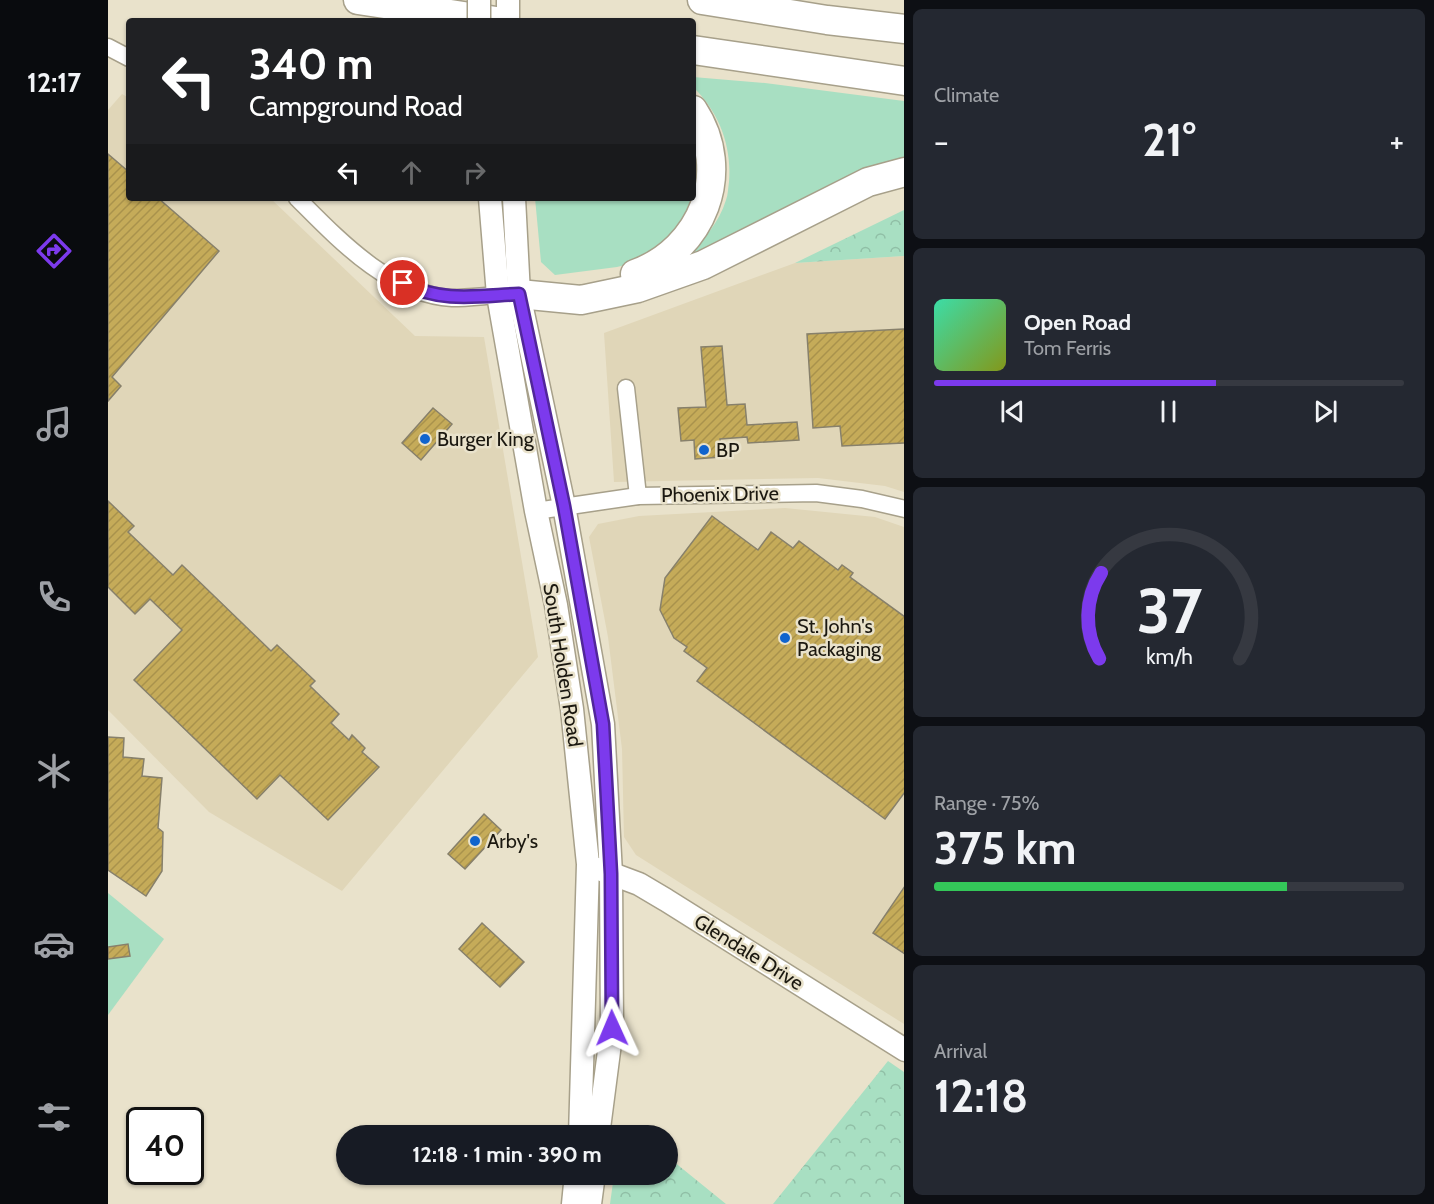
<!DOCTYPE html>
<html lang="en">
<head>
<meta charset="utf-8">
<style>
  :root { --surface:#171b24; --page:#242831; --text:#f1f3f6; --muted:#9ea1a6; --line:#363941; --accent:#7c3aed }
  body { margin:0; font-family:Cabin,sans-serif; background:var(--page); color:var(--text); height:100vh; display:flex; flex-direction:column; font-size:22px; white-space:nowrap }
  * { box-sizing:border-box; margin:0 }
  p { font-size:20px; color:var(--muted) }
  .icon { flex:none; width:33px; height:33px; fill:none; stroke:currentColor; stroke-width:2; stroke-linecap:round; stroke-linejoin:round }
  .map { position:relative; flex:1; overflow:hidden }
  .side { display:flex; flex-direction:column; gap:9px; padding:9px; background:#0d0f14; width:530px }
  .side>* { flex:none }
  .banner { position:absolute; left:18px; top:18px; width:570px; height:183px; border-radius:6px; box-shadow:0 2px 4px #0004; background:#202124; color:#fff; overflow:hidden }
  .speed { position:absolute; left:18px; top:1107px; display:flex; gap:12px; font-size:30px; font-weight:700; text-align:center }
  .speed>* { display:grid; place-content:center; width:78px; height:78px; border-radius:50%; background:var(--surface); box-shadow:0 2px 4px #0004; line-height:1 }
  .speed .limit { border:3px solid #111; border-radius:9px; background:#fff; color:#111 }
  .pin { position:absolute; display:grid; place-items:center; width:51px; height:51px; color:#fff; margin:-26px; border:3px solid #fff; border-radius:50%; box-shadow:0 2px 6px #0007 }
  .me { position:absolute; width:66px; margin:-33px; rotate:359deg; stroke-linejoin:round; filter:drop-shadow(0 0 4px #0008) }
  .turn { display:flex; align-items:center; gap:21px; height:126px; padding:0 24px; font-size:27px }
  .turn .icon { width:78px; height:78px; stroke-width:2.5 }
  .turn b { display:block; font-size:42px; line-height:51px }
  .lanes { display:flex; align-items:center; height:57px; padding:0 24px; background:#0003; justify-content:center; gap:30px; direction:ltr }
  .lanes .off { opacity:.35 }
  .big { font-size:45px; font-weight:700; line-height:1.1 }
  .side .tile { flex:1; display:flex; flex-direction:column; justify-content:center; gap:9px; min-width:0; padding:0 21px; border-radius:9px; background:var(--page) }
  .side .dial { align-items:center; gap:0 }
  .dial svg { height:156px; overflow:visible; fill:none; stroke:var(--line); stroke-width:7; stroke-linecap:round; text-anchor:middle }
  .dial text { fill:var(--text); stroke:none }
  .song { display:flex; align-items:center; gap:18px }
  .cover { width:72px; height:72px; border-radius:9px; background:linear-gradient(135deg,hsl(160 70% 55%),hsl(70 70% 35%)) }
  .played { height:6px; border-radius:3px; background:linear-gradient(90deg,var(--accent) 60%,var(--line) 60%) }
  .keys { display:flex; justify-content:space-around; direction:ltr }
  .heat { display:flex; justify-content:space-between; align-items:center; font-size:33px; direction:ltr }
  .charge { height:9px; border-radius:4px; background:linear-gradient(90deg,#34c759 75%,var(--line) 0) }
  .trip { position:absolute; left:228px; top:1125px; width:342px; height:60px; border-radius:30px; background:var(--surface); box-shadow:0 2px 4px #0004; font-weight:700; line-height:60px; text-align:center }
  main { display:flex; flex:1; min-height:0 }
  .tab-bar { display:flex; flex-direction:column; width:108px; justify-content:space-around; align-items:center; background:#090b0e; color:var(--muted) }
  .tab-bar .icon { width:42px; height:42px }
  .tab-bar .active { color:var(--accent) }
  .tab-bar b { font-size:27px; color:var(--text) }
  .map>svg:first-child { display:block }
  .built { fill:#e0d6b8 }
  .green { fill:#a8dfc2 }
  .forest { fill:url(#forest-crowns) }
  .building { fill:url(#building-hatch); stroke:#87806b; stroke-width:1.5 }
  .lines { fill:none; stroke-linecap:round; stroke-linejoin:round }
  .street-casing { stroke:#a7a08a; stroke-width:19 }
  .secondary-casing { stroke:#a7a08a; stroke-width:25 }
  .highway-casing { stroke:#a7a08a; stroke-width:31 }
  .street { stroke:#fff; stroke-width:16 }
  .secondary { stroke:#fff; stroke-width:22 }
  .highway { stroke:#fff; stroke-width:28 }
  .secondary-bridge-casing { stroke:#a7a08a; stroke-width:25; stroke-linecap:butt }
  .secondary-bridge { stroke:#fff; stroke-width:22 }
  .route-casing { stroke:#51269a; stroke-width:15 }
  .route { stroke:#7c3aed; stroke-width:10 }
  .poi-dot { fill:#1064cd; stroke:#e9e2cb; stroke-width:2 }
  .labels { text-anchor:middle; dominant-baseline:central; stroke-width:5; stroke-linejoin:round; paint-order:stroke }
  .poi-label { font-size:20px; fill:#1b1810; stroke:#e9e2cb; text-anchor:start }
  .street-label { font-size:20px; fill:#1b1810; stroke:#e9e2cb }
</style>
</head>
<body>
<main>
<nav class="tab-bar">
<b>12:17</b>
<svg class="icon active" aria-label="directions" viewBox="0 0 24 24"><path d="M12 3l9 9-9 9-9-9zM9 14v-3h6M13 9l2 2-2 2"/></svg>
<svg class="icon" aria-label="music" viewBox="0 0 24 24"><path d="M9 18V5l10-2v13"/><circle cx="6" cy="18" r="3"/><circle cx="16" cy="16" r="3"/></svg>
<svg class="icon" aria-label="phone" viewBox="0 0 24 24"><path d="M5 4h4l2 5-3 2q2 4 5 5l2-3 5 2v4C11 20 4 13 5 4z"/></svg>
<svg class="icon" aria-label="climate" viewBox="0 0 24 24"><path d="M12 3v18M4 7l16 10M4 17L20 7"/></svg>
<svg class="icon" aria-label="car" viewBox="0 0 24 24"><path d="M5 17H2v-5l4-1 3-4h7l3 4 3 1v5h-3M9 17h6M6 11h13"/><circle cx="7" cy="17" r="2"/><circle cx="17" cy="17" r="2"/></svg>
<svg class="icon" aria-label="filters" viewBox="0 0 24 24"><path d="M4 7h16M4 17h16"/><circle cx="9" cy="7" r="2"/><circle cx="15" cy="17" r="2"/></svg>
</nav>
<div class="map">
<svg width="797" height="1204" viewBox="0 0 797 1204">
  <defs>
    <pattern id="forest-crowns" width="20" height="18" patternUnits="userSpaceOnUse" patternTransform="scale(1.5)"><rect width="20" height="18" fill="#a8dfc2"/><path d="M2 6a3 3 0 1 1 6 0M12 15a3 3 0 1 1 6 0" fill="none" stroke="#90bfa6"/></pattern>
    <pattern id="building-hatch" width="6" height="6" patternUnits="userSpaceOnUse" patternTransform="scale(1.5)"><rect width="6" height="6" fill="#c5ab59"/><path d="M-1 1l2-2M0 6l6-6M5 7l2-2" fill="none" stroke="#a9924c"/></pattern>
  </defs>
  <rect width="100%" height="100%" fill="#e9e2cb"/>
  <g class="built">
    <path d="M14,94L21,98V198H162L307,336L376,337L430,657L234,891L101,812L0,710V110Z"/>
    <path d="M796,256V492L777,486L710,478L506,482L496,333L687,263Z"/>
    <path d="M677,508L767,517L796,527V1024L528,855L516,837L514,749L500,637L481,537L490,524L531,516Z"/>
  </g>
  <g class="green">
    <path d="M585,77L657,83L796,101V164L579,257C595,240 611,223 618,200C620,195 620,188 621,182C624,146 611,112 585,87Z"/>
    <path d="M585,130L593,151L584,217L537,260L509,267L447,275L433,262L427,198H585Z"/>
    <path d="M0,893L56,939L0,1015Z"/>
  </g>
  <g class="forest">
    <path d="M796,210V256L687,263Z"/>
    <path d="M780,1061L796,1072V1204H665Z"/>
    <path d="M560,1157L618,1204H502L506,1175L560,1174Z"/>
  </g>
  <g class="building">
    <path d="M0,154L21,172V198H50L111,251L4,377L13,386L0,401Z"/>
    <path d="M797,329V443L734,446L732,426L705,428L699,334Z"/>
    <path d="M614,346L619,405L637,404L639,425L689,422L691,440L640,443L639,437L612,439L613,457L587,459L586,440L573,441L570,408L598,407L593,347Z"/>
    <path d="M325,408L344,424L313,460L294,443Z"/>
    <path d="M0,501L26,526L20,532L65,575L74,565L163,651L169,645L207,681L202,686L231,714L223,723L241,740L244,735L257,748L254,752L271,767L220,820L172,775L149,799L26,680L74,630L42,599L27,614L0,587Z"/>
    <path d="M604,516L650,550L663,532L685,548L691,541L730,570L734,565L745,573L742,577L797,617V792L777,819L589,681L599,668L576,651L579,647L566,638L552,610L557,578Z"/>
    <path d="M0,737L16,738L15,757L36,759L34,776L54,778L50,828L55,832L54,871L38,896L0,870Z"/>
    <path d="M376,814L393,830L357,869L340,854Z"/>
    <path d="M797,886V954L765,933Z"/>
    <path d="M374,923L416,962L392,987L351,949Z"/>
    <path d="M20,944L22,956L0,959V947Z"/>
  </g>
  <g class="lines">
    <g class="street-casing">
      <g id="street">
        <path d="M0,47L21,58"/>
        <path d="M189,198C230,239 282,295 344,298C359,298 375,296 390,295"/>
        <path d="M518,388L530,496"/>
        <path d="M428,511L530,496L708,493L754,499L797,509"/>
      </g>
    </g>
    <g class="secondary-casing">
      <g id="secondary">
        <path d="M400,0V21"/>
        <path d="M382,198L390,295L428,511L448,605L464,709L480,864L472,1136"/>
        <path d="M406,198L411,294L456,506L495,724L503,874L504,1028L490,1136"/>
        <path d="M491,869L531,884L558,900L797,1050"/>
        <path d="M465,1204L468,1174"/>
        <path d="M482,1204L486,1174"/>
      </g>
    </g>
    <g class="highway-casing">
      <g id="highway">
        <path d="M250,0L388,21"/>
        <path d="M594,0L719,20L797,29"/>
        <path d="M585,50L797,81"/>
        <path d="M527,274C594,250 626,172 585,110"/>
        <path d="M411,294L473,300L530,288L595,265L760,182L797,172"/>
      </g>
    </g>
    <use href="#street" class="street"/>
    <use href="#secondary" class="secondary"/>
    <use href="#highway" class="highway"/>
    <g class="secondary-bridge-casing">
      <path id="secondary-bridge" d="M371,21V0"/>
    </g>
    <use href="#secondary-bridge" class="secondary-bridge"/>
  </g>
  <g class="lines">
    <g class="route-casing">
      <path id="route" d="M295,283C334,303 369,296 411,294L456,506L495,724L503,874L504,1028"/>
    </g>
    <use href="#route" class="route"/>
  </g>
  <g class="poi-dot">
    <circle cx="317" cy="439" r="6"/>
    <circle cx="596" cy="450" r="6"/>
    <circle cx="677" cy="638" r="6"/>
    <circle cx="367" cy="841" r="6"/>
  </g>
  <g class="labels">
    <g class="poi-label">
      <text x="329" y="439">Burger King</text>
      <text x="608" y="450">BP</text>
      <text x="689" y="626">St. John's<tspan x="689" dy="23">Packaging</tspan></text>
      <text x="379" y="841">Arby's</text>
    </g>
    <g class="street-label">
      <text transform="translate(612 494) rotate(-1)">Phoenix Drive</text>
      <text transform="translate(455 665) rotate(81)">South Holden Road</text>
      <text transform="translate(641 952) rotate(32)">Glendale Drive</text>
    </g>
  </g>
</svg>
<div class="speed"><div class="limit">40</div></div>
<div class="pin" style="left:295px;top:283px;background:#d93025"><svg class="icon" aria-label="arrive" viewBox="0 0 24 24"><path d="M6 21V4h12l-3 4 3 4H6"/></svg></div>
<svg class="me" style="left:504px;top:1028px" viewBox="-20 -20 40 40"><path d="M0-17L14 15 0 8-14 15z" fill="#7c3aed" stroke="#fff" stroke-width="4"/></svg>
<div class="trip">12:18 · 1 min · 390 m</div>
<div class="banner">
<div class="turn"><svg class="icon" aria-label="left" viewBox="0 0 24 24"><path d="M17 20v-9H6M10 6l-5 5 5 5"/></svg><div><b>340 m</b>Campground Road</div></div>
<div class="lanes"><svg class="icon" aria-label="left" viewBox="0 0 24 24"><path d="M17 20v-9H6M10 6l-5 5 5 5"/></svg><svg class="icon off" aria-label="ahead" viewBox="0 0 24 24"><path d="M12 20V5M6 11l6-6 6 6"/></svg><svg class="icon off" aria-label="right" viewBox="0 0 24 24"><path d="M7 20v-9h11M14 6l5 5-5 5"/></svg></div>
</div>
</div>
<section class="side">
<div class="tile"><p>Climate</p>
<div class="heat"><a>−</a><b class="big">21°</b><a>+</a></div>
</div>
<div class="tile">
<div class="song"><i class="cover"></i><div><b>Open Road</b><p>Tom Ferris</p></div></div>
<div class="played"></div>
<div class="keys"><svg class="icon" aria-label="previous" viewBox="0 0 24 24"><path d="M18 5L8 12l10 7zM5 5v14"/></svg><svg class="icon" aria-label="pause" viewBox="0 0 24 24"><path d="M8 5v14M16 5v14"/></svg><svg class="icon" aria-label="next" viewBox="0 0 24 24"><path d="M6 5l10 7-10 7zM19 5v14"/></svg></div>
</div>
<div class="tile dial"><svg viewBox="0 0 100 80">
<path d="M14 69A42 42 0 1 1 86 69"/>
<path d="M14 69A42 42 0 0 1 15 25" stroke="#7c3aed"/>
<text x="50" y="56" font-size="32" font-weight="700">37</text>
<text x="50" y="72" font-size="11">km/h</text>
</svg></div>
<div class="tile"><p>Range · 75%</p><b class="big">375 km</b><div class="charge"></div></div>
<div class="tile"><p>Arrival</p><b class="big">12:18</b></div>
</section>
</main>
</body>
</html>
